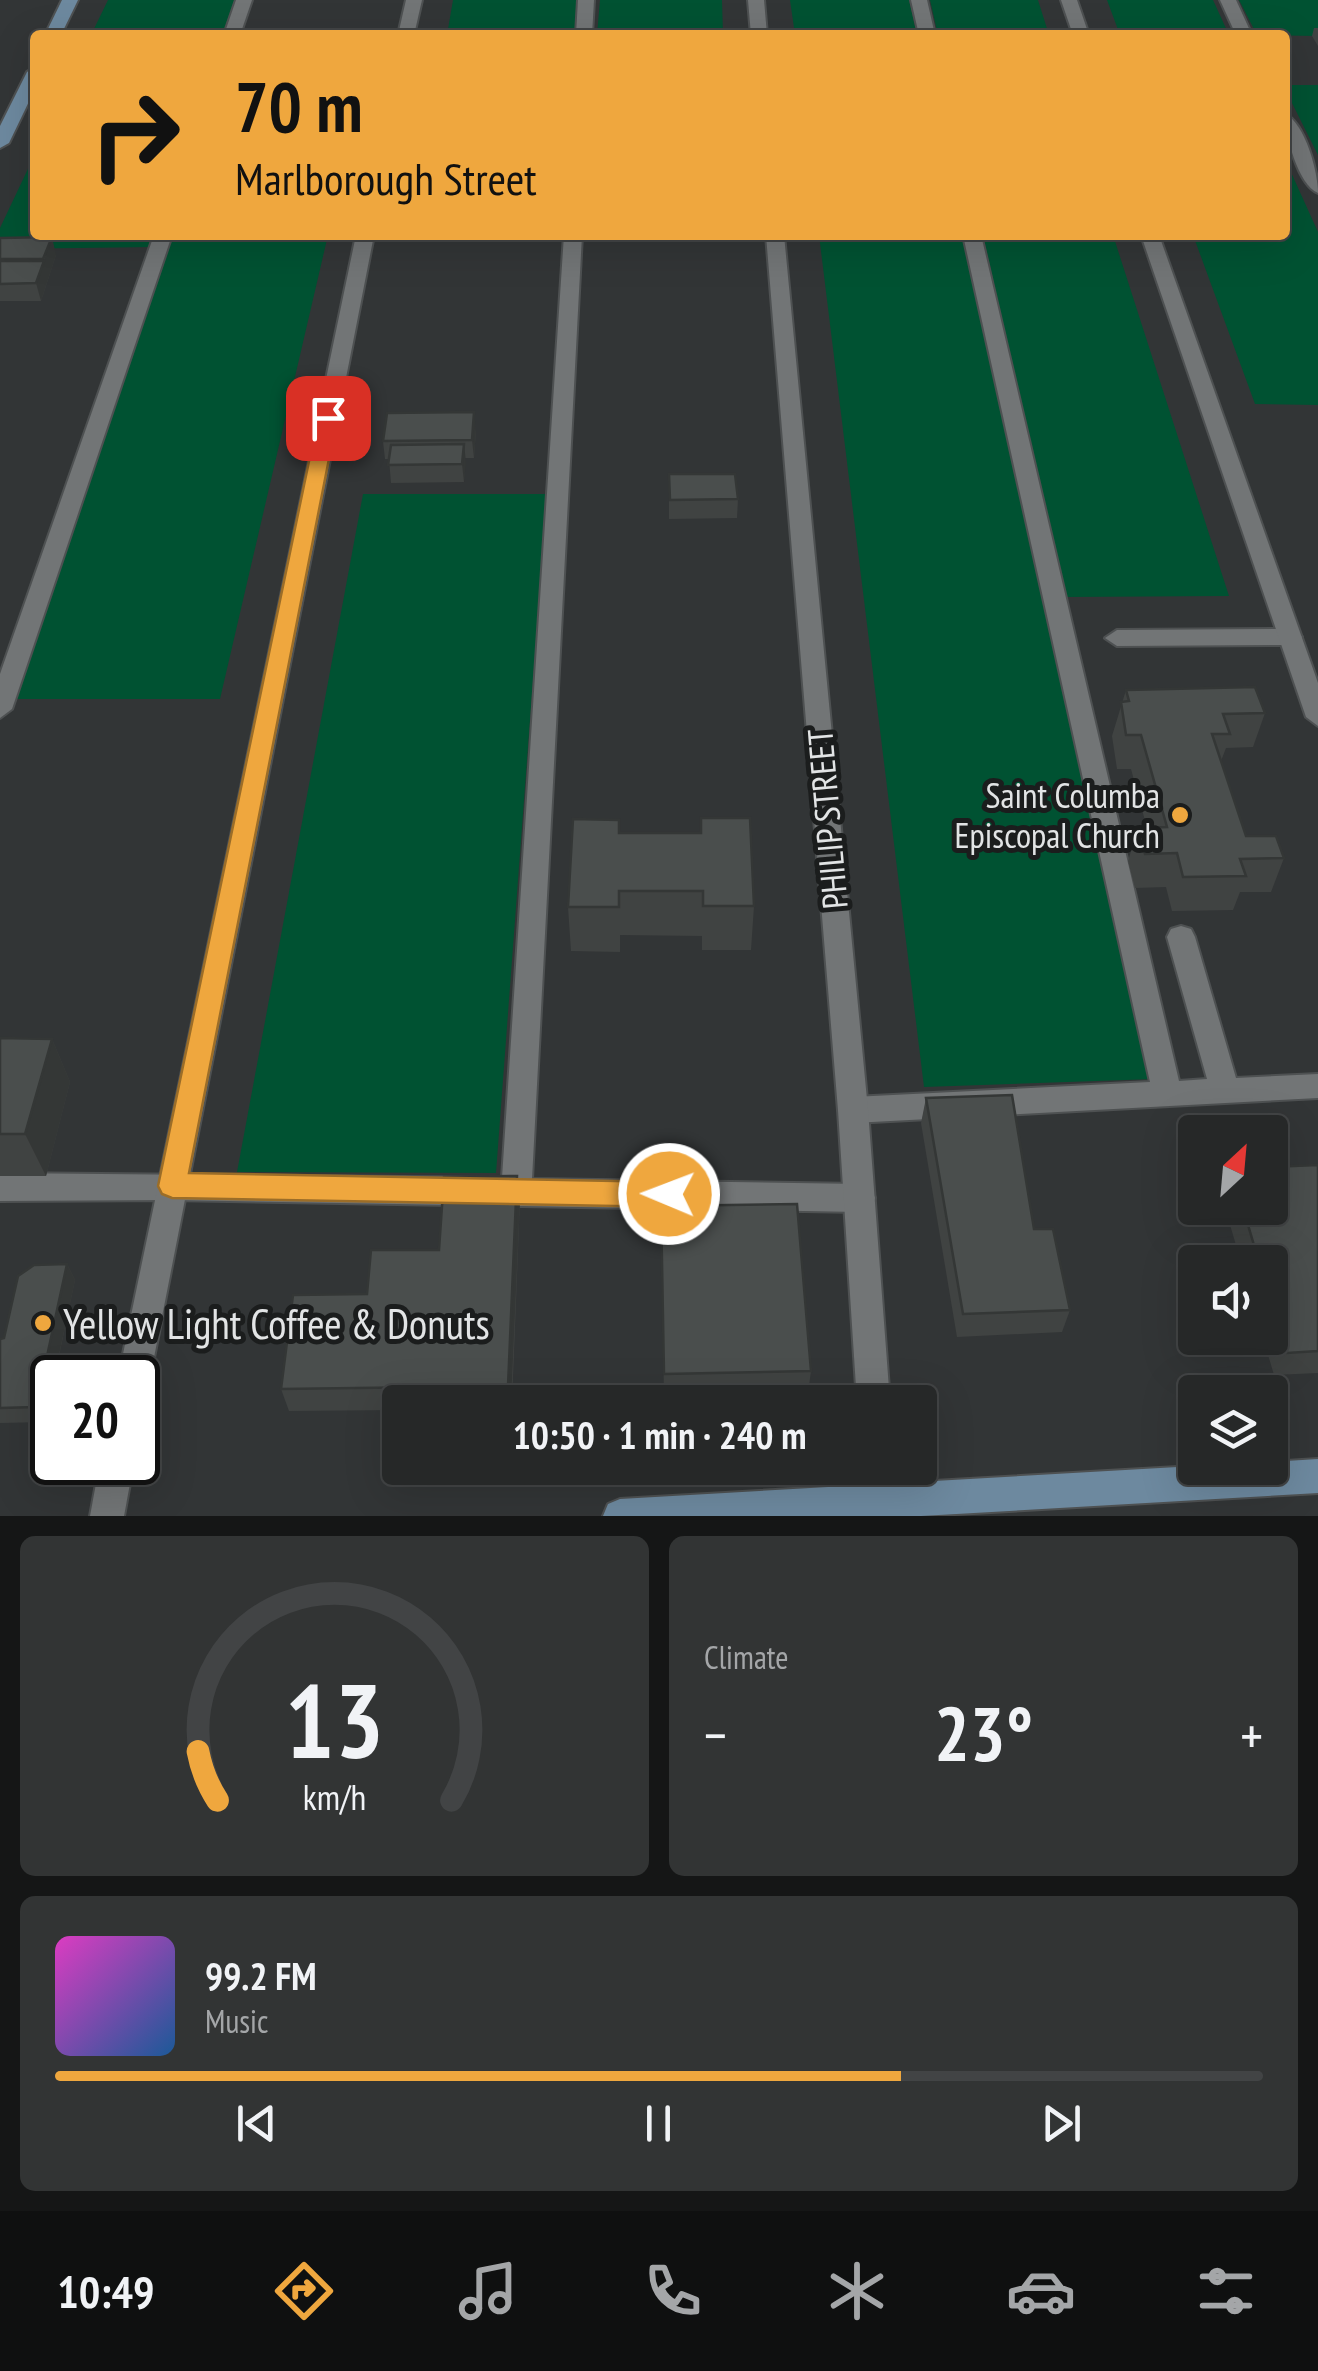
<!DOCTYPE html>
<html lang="en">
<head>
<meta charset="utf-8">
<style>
  :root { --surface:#262828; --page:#323434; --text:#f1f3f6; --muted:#a4a6a8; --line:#424445; --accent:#efa73e }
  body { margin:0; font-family:"PT Sans Narrow",sans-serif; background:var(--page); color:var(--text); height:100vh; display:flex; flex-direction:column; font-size:38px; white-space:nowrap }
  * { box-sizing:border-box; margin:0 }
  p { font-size:32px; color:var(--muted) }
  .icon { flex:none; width:55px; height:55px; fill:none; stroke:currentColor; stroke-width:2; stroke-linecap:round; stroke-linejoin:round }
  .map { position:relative; height:1516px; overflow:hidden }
  .sheet { display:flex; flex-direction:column; gap:20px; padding:20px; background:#151616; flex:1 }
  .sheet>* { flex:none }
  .guide { position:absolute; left:30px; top:30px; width:1260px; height:210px; border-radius:10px; box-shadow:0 10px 40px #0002,0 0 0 2px var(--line); background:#efa73e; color:#111; overflow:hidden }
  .needle { width:65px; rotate:26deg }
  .buttons { position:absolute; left:1178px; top:1115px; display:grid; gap:20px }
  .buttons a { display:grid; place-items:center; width:110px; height:110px; border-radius:10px; background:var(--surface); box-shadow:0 10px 40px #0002,0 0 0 2px var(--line); font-size:50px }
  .speed { position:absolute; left:30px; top:1355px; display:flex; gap:20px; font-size:50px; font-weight:700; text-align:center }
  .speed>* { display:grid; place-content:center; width:130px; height:130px; border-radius:50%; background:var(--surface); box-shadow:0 10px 40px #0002,0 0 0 2px var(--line); line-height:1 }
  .speed .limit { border:5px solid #111; border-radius:15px; background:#fff; color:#111 }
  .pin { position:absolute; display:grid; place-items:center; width:85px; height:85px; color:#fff; margin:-42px; border-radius:20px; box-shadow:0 5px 15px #0006 }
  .me { position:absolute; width:110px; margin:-55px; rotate:271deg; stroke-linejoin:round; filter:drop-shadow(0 0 8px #0008) }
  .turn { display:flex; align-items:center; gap:35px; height:210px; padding:0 40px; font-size:45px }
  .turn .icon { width:130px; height:130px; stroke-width:2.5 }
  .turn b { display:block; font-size:70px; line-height:85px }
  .big { font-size:75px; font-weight:600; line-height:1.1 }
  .sheet .widget { flex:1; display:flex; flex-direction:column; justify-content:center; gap:15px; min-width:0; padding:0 35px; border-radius:15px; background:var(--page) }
  .sheet .dial { align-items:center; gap:0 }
  .dial svg { height:260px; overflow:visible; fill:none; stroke:var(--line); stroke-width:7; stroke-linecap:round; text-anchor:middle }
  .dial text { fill:var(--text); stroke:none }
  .song { display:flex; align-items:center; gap:30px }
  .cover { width:120px; height:120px; border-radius:15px; background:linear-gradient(135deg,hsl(310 70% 55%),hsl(210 70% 35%)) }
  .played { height:10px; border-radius:5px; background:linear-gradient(90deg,var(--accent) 70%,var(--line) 70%) }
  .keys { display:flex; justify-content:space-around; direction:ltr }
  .heat { display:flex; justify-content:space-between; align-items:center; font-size:55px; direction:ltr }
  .sheet .tiles { flex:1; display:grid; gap:20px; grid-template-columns:1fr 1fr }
  .widget:last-child { grid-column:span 2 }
  .trip { position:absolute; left:382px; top:1385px; width:555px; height:100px; border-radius:10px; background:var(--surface); box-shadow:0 10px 40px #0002,0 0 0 2px var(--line); font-weight:600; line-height:100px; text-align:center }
  .dock { display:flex; height:160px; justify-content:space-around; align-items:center; background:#0f1010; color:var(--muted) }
  .dock .icon { width:70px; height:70px }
  .dock .on { color:var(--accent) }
  .dock b { font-size:45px; color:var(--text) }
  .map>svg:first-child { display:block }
  .green { fill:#005232 }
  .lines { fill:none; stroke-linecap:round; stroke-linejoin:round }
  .lane-casing { stroke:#4e5152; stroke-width:4 }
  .street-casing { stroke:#4e5152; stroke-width:4 }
  .secondary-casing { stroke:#4e5152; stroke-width:4 }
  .lane { fill:#727576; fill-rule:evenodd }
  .street { fill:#727576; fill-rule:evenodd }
  .secondary { fill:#6d899f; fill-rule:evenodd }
  .wall { fill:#404342 }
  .shaded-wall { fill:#343736 }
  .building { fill:#4a4e4d; stroke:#343736; stroke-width:2.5 }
  .route { fill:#efa73e; stroke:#9b6d28; stroke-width:2.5 }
  .poi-dot { fill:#efa73e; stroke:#1b1d1d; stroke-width:4 }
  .labels { text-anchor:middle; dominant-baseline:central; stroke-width:10; stroke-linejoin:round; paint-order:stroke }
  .poi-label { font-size:35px; fill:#e2e4e5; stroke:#1b1d1d; text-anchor:end }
  .street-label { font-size:35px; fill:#e2e4e5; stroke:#1b1d1d }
  .near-poi-label { font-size:42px; fill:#e2e4e5; stroke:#1b1d1d; text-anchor:start }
</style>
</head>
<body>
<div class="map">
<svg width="1318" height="1516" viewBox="0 0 1318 1516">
  <rect width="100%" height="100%" fill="#323536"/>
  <g class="green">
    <path d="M108,0H242L229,35H91Z"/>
    <path d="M453,0H579L577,35H447Z"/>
    <path d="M600,0H722L723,35H597Z"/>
    <path d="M790,0H909L917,35H795Z"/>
    <path d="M930,0H1038L1049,35H938Z"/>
    <path d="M1107,0H1213L1229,35H1120Z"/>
    <path d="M1239,0H1318V36L1257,35Z"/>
    <path d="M1285,85H1318V155L1285,89Z"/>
    <path d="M35,154V235H159L155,247L0,249V228Z"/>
    <path d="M1285,159L1318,232V405L1255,404L1193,235H1285Z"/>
    <path d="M169,235H328L220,699H16Z"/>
    <path d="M819,235H963L1155,1079L924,1087Z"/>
    <path d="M983,235H1113L1229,596L1065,597Z"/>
    <path d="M363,494H547L496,1173L237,1172Z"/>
  </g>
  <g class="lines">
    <g class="lane-casing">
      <g id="lane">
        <path d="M236,0H252L240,35H224Z"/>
        <path d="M578,0H594L592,35H576Z"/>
        <path d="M911,0H927L935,35H919Z"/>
        <path d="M1220,0H1236L1252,35H1236Z"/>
        <path d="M1285,114C1305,123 1318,172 1318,193C1298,185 1285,135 1285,114Z"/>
        <path d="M154,235H172L12,709L0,718V674Z"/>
        <path d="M564,235H582L532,1179L860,1184L871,1188L875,1198L871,1208L860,1212L172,1200L0,1201V1173L502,1178Z"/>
        <path d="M963,235H981L1179,1081L1207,1079L1167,937L1171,929L1181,926L1191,929L1195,937L1236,1078L1318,1074V1098L853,1123L843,1119L838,1110L843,1101L853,1097L1150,1082Z"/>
        <path d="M1290,629L1302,637L1290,645L1117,646L1105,638L1117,630Z"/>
      </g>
    </g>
    <g class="street-casing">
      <g id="street">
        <path d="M406,0H422L414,35H398Z"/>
        <path d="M748,0H764L767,35H751Z"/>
        <path d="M1061,0H1077L1089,35H1073Z"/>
        <path d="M356,235H374L150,1378L146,1389L138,1393V1378H118Z"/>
        <path d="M766,235H784L868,1110L890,1402H857L838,1110Z"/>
        <path d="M1141,235H1159L1318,683V726L1306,717Z"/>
        <path d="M100,1462H134L124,1516H90Z"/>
        <path d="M861,1468H895L900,1516H866Z"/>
      </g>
    </g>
    <g class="secondary-casing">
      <g id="secondary">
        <path d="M62,0H78L61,35H45Z"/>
        <path d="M35,67V89L9,143L0,148V126L27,72Z"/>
        <path d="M1318,1459V1493L921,1516H603L608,1504L620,1499L1195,1466L1270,1468V1462Z"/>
      </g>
    </g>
    <use href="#lane" class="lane"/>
    <use href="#street" class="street"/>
    <use href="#secondary" class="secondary"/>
  </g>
  <g class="wall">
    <path d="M1314,28H1318V46L1312,36Z"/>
    <path d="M56,255L41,301H0V259Z"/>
    <path d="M476,430L474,458H465L464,482L391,483L389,459H385L383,441Z"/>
    <path d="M669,474L738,499L737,518L669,519Z"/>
    <path d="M1126,690L1265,713L1253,747L1226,748L1221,761L1246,836L1284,858L1271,892H1240L1233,910L1172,911L1166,887L1135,888L1128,861L1138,828H1147L1131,769H1117L1112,736Z"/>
    <path d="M619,820L620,833L754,906L751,950H702V936L620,935V952L571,951L568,907Z"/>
    <path d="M0,1038L52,1039L70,1082L46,1176H0Z"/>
    <path d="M926,1098L1034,1229L1070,1310L1062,1332L957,1337L921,1123Z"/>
    <path d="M1318,1165V1373L1274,1375L1263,1338H1270V1262H1241L1225,1208H1270Z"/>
    <path d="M520,1200L512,1402H400V1410L289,1411L281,1389L367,1294Z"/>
    <path d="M661,1206L811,1371L808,1393L664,1396Z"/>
    <path d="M67,1264L75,1280L45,1422L0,1423V1339L4,1338Z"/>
  </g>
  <g class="shaded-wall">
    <path d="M52,237L56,255L41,301L36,283Z"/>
    <path d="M474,412L476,430L474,458L472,440Z"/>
    <path d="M464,444L466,462L464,482L462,464Z"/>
    <path d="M52,1039L70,1082L46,1176L25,1134Z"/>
    <path d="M517,1176L520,1200L511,1402L508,1386Z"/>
    <path d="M67,1264L75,1280L54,1378H52V1385L45,1422L36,1407Z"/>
  </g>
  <g class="building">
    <path d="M52,237L43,259H0V238Z"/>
    <path d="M0,261H44L36,283L0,284Z"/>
    <path d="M474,412L472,440L383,441L387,413Z"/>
    <path d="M464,444L462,464L388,465L391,445Z"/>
    <path d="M669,474H735L738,499L670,500Z"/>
    <path d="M1255,687L1265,713L1223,714L1230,734H1212L1246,836H1276L1284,858L1240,859L1246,876L1183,877L1177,853L1145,854L1138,828L1167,827L1141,735H1126L1121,702L1129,701L1126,690Z"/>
    <path d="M701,818H750L754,906H703V891H619V907H568L573,819L619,820V833H701Z"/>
    <path d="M0,1038L52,1039L25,1134H0Z"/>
    <path d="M1012,1095L1034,1229H1053L1070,1310L963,1314L926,1098Z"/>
    <path d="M1318,1165V1351L1287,1353L1270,1298V1262H1259L1243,1208H1270V1167Z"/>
    <path d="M517,1176L508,1386L281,1389L293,1295L367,1294L371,1250H439L444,1177Z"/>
    <path d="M797,1204L811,1371L664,1374L661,1206Z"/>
    <path d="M67,1264L36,1407L0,1408V1339L4,1338L18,1276L34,1265Z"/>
  </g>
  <path class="route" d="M328,413L337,418L189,1173L669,1182L679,1186L683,1194L679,1203L669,1207L172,1198L162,1194L158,1186L318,418Z"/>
  <g class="poi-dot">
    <circle cx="1180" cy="815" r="10"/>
    <circle cx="43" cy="1323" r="10"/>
  </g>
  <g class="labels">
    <g class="poi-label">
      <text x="1160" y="795">Saint Columba<tspan x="1160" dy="40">Episcopal Church</tspan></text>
    </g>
    <g class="street-label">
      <text transform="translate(827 819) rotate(-95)">PHILIP STREET</text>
    </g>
    <g class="near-poi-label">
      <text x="63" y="1323">Yellow Light Coffee &amp; Donuts</text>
    </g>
  </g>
</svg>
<div class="buttons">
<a><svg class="needle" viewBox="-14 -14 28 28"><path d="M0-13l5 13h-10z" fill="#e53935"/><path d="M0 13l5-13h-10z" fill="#a4a6a8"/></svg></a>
<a><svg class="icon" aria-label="sound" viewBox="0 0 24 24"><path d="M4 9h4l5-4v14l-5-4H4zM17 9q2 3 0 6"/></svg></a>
<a><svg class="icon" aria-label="layers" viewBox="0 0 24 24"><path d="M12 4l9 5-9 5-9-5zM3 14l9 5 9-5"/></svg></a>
</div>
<div class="speed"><div class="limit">20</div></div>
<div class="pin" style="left:328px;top:418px;background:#d93025"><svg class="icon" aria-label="arrive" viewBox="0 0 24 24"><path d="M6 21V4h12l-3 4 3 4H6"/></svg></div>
<svg class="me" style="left:669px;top:1194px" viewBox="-20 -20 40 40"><circle r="17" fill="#efa73e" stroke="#fff" stroke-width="3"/><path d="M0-11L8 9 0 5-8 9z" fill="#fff"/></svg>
<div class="trip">10:50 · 1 min · 240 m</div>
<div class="guide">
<div class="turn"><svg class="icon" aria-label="right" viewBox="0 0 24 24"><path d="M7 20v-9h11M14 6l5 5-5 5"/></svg><div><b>70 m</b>Marlborough Street</div></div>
</div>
</div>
<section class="sheet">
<div class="tiles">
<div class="widget dial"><svg viewBox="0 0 100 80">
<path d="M14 69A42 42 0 1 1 86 69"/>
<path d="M14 69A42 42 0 0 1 8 54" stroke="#efa73e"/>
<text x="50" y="56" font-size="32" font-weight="700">13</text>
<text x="50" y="72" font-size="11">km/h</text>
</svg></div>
<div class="widget"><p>Climate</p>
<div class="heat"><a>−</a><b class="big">23°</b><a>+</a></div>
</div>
<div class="widget">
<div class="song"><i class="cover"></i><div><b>99.2 FM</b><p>Music</p></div></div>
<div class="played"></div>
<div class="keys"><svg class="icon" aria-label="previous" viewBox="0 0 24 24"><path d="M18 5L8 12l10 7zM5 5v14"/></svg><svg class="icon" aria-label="pause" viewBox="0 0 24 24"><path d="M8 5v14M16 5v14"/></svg><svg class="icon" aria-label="next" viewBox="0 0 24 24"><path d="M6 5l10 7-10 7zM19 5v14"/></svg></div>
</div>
</div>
</section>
<nav class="dock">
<b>10:49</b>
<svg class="icon on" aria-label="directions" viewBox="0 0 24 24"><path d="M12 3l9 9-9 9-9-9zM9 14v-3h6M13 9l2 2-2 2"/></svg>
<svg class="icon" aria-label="music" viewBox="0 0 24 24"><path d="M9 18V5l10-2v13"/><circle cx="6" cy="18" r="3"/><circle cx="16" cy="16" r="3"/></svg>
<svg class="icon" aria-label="phone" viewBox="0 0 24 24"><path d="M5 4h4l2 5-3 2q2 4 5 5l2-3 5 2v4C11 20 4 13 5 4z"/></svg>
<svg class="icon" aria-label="climate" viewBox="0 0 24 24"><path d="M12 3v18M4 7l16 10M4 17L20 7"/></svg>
<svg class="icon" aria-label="car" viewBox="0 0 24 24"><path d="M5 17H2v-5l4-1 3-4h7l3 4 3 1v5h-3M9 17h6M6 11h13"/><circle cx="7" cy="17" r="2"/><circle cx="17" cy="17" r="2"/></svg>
<svg class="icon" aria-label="filters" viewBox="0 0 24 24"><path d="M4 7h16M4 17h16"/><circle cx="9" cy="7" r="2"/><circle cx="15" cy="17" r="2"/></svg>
</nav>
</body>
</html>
